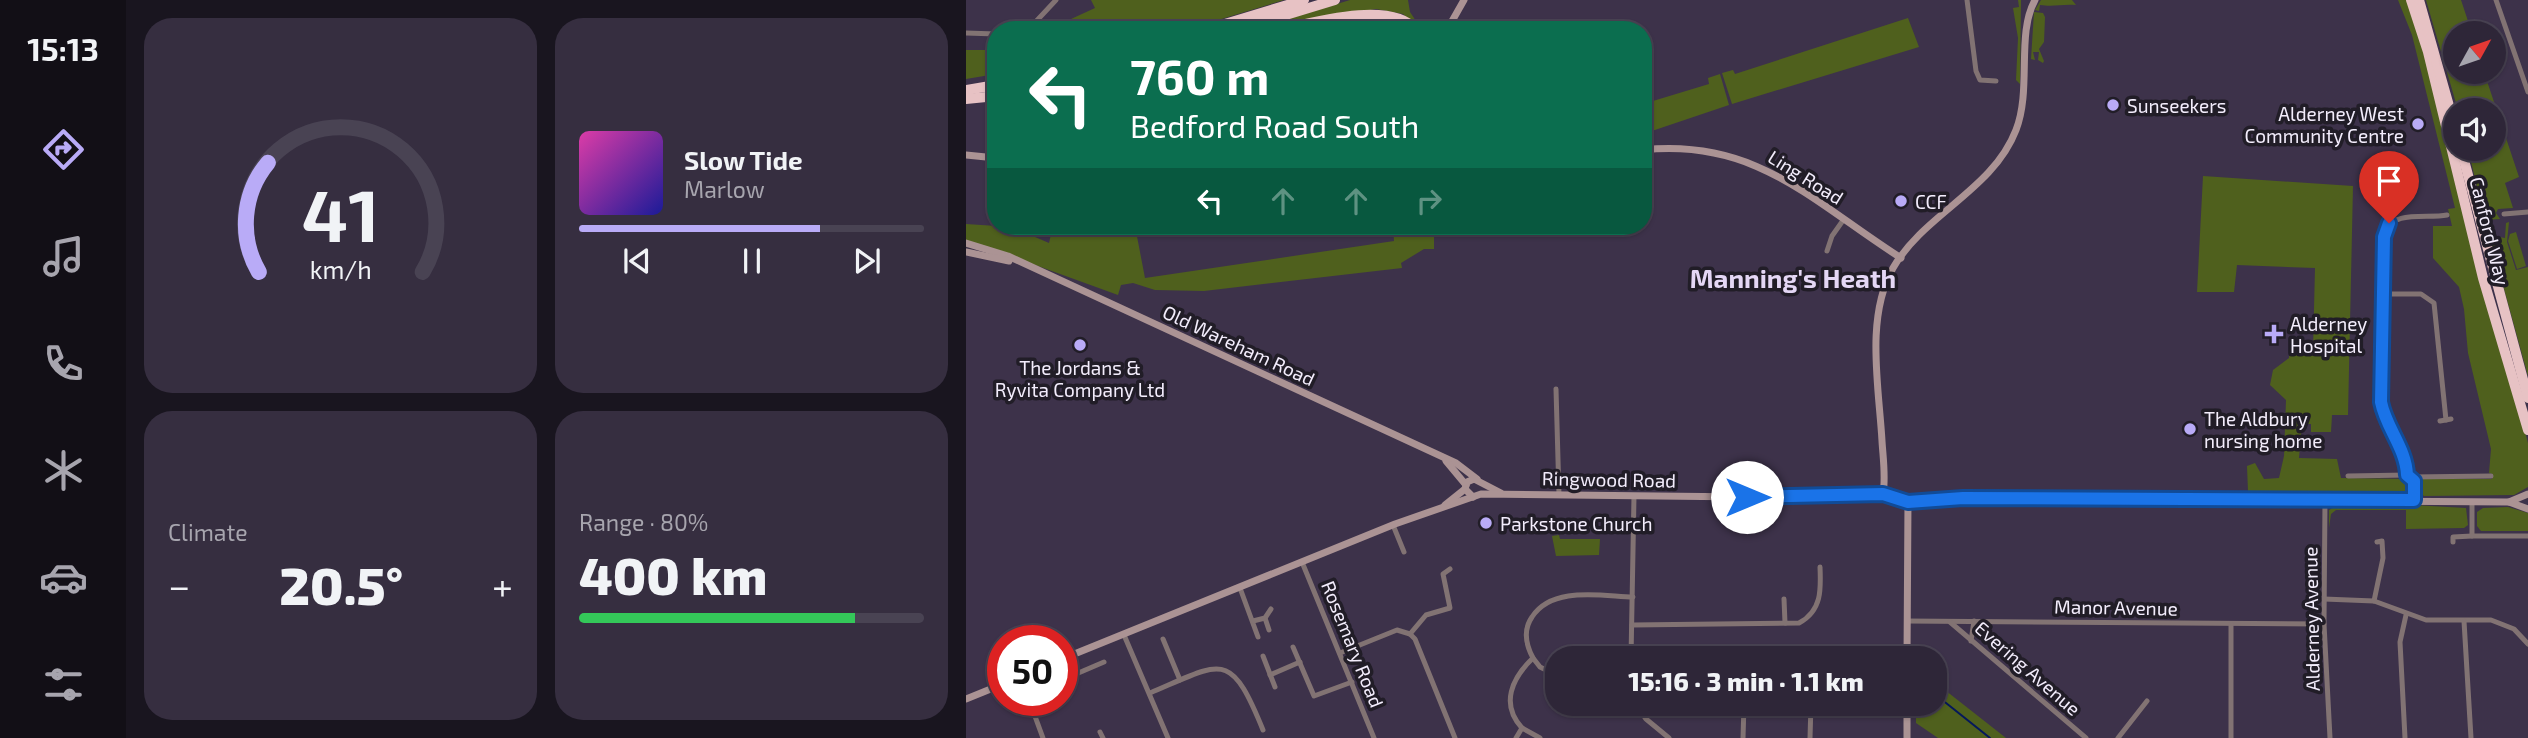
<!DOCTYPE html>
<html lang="en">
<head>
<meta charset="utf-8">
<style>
  :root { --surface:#2e2638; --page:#362e40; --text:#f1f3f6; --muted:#a7a5ae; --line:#494353; --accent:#b9abf7 }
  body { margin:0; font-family:"Exo 2",sans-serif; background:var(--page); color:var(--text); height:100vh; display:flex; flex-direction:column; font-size:26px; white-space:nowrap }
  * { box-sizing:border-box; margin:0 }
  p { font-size:23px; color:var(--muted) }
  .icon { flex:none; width:38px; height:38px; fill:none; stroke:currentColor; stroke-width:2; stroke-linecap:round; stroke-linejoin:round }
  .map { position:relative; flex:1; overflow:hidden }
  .details { display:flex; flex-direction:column; gap:18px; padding:18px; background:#19151f; width:840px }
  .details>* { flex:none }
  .hud { position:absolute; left:21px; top:21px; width:665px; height:214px; border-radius:28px; box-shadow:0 2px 5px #0004,0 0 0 2px var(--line); background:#0b6e4f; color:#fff; overflow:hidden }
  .needle { width:46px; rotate:50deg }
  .tools { position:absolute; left:1477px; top:21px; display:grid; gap:14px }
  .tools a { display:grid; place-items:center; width:63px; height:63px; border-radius:50%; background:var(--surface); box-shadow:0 2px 5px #0004,0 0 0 2px var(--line); font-size:35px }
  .speed { position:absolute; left:21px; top:625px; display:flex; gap:14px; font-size:35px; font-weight:700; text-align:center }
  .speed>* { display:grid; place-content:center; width:91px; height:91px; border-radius:50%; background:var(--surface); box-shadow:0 2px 5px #0004,0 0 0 2px var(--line); line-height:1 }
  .speed .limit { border:10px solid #d22; background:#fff; color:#111 }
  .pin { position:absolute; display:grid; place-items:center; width:60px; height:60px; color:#fff; margin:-72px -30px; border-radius:50% 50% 50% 0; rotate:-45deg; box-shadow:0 0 7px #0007 }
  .pin .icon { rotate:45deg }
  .me { position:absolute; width:77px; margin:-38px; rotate:90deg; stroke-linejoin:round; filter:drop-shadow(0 0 5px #0008) }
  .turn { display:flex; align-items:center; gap:24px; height:147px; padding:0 28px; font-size:32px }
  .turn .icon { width:91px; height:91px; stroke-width:2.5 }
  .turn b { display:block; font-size:49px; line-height:60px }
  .lanes { display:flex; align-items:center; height:66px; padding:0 28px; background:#0003; justify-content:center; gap:35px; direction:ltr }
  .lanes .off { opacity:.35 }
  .big { font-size:52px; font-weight:800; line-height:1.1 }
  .details .tile { flex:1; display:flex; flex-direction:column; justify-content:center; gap:10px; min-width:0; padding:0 24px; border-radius:28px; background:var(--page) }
  .details .dial { align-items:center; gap:0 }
  .dial svg { height:182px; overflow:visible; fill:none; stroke:var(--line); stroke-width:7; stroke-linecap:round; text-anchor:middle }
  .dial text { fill:var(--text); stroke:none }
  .song { display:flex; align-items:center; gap:21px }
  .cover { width:84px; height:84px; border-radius:10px; background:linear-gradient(135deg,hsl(320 70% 55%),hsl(240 70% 35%)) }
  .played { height:7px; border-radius:4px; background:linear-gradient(90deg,var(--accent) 70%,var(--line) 70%) }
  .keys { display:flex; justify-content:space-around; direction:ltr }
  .heat { display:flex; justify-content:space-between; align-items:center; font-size:38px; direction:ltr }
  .charge { height:10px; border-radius:5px; background:linear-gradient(90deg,#34c759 80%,var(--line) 0) }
  .details .tiles { flex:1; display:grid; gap:18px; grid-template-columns:repeat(2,1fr) }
  .trip { position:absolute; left:579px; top:646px; width:402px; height:70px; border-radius:28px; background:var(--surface); box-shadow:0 2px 5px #0004,0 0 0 2px var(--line); font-weight:800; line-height:70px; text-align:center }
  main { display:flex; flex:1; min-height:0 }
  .dock { display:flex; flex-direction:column; width:126px; justify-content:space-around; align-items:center; background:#120f16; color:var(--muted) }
  .dock .icon { width:49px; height:49px }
  .dock .selected { color:var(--accent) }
  .dock b { font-size:32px; color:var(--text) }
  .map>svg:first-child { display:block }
  .green { fill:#4f601d }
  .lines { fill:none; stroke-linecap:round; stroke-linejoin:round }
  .stream { stroke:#05185b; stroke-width:2 }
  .street { stroke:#827373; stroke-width:5 }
  .secondary { stroke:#ab9394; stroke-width:7 }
  .highway { stroke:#e7c2c4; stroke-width:10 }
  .route-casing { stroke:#114b97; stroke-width:18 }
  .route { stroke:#1a73e8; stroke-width:12 }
  .poi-dot { fill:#b9abf7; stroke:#211d27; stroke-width:2.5 }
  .labels { text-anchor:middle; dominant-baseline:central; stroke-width:7; stroke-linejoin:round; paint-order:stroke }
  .poi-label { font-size:19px; fill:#f3edfc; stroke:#211d27; text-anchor:start }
  .street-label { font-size:19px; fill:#f3edfc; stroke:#211d27 }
  .district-label { font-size:26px; font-weight:bold; fill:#e4d7f5; stroke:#211d27 }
</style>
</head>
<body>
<main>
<nav class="dock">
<b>15:13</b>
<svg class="icon selected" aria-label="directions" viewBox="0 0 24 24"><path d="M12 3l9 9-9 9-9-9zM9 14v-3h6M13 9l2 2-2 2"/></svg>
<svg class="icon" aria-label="music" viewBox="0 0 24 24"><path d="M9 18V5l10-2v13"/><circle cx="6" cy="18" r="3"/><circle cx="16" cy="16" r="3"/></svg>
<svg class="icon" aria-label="phone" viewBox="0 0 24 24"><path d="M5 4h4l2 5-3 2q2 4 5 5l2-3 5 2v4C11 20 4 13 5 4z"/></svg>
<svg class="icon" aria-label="climate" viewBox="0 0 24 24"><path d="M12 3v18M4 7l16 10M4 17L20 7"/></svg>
<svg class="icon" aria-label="car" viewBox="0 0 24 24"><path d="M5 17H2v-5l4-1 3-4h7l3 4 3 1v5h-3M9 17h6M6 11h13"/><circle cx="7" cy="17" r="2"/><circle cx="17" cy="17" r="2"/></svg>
<svg class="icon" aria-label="filters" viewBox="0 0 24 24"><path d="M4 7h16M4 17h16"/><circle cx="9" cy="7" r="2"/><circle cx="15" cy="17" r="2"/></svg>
</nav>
<section class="details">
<div class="tiles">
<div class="tile dial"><svg viewBox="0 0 100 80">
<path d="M14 69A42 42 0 1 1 86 69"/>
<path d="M14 69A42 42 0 0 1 18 21" stroke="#b9abf7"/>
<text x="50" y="56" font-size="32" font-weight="700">41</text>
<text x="50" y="72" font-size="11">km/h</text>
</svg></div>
<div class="tile">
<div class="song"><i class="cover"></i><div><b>Slow Tide</b><p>Marlow</p></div></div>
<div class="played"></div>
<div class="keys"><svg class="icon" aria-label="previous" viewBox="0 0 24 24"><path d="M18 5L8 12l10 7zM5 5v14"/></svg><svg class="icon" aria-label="pause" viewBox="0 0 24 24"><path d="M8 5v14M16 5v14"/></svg><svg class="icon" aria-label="next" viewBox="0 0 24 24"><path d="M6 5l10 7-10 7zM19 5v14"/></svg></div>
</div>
<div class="tile"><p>Climate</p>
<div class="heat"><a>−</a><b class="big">20.5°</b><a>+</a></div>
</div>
<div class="tile"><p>Range · 80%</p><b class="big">400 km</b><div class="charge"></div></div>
</div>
</section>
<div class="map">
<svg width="1562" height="738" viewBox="0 0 1562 738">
  <rect width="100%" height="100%" fill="#3d324a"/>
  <g class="green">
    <path d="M125,0H318L219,30H96L105,19L129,8Z"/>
    <path d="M384,0H442L444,12L456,30H452L437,14L410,9L286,30Z"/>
    <path d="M1052,0H1055L1054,84L1050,80L1052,38L1047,8L1053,7Z"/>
    <path d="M1075,0H1106L1110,5C1095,4 1088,7 1074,5L1073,11L1069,10Z"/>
    <path d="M1432,0H1442L1461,60L1562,443V487L1548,495L1458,496L1452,490L1453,479H1526V474L1523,473L1525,449L1502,353L1498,309L1493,287L1467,258V226H1486L1482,209L1489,208L1446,35Z"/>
    <path d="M1460,0H1495L1506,33H1489V72H1518L1553,177L1539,183L1547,208L1532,209L1530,213L1534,219L1519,220L1502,149H1528V110H1492Z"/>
    <path d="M1068,12L1077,13L1079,17L1078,42L1073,49L1078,61L1077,63L1072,60L1073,52H1067L1069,60L1065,59Z"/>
    <path d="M942,18L953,47L766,104L756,73L767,70L769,74Z"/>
    <path d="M0,50H30V74L0,79Z"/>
    <path d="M754,74L763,105L677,134V104L743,84L742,78Z"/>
    <path d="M1237,176L1387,186L1382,415H1366L1365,432H1345V424H1336L1333,458L1371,459L1375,478L1443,479V495L1282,491L1281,466L1289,463L1298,479L1313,478L1318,456L1320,400L1304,385L1307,370L1323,358L1324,345L1337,339L1341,351L1347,350L1349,268L1271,265L1268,292H1231Z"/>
    <path d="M1543,222L1541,242L1550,270L1562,267V376L1521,227L1527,236L1539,238L1540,223Z"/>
    <path d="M0,224L46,227L83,243L87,226H169L179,278L428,241L427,226H468V249H458L435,263L436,268L238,291L189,290L167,283L155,285L152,295L0,240Z"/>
    <path d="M1550,232L1560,266L1551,269L1542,241L1544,234Z"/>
    <path d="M1446,505L1500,508L1502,525L1498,528L1440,529V510H1370L1365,514L1363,528V510L1368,507Z"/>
    <path d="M1542,507L1562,513V531H1515L1511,526V512L1517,508Z"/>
    <path d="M593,535L594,539H634L633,555L590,556L586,536Z"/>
    <path d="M970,683L1040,738H972L950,723V704H970Z"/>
  </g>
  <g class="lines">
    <path class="stream" d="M970,695L1024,738"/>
    <g class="street">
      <path d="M1001,0L1010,71L1014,80L1030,81"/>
      <path d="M1530,0L1562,92"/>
      <path d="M62,30L90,0"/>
      <path d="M0,33L30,34"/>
      <path d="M1538,214L1562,212"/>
      <path d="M861,251L866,236L878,219"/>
      <path d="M1417,294H1455L1468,303L1480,420"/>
      <path d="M590,389L593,495"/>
      <path d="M1474,421L1485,419"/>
      <path d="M1382,476L1441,475"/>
      <path d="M1446,477L1525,476"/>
      <path d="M1359,500L1358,624L1364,738"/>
      <path d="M1448,500V481L1441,475C1440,448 1420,428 1415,402L1418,232C1427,210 1461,219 1481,215"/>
      <path d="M1506,502V536H1562"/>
      <path d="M427,525L438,552"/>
      <path d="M1487,542V537L1506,536"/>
      <path d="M336,562L408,738"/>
      <path d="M274,588L292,637"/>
      <path d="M818,599L819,623"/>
      <path d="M1358,599L1408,601L1460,620H1525L1548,629L1562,644"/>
      <path d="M1408,601L1417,558L1416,541L1411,542"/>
      <path d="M299,618L303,630"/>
      <path d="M287,621L299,618L305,609"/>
      <path d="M941,621L1358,624"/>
      <path d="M1498,621L1505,738"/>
      <path d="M984,622L1120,738"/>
      <path d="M666,625L833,623C856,611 855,589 854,567"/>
      <path d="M444,634L449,639L489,738"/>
      <path d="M158,635L202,738"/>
      <path d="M197,639L214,680"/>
      <path d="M1005,641L1008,621"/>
      <path d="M327,647L348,696L386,682"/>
      <path d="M374,653L431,630L444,634L460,615L484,608L477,574L484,569"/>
      <path d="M297,656L309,687"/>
      <path d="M567,658L574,667L592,676"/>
      <path d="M665,658L668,496"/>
      <path d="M304,675L334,662"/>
      <path d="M96,680L138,662"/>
      <path d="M184,693C257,662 264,649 297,730"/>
      <path d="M63,700L77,738"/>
      <path d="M670,704L680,719L703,738"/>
      <path d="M556,728L574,738"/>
      <path d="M134,732L137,738"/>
      <path d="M550,738L556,728C534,704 546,678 567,658C560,645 557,630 566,617C586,586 634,596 667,597"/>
      <path d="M777,738L778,704"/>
      <path d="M844,738L845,704"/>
      <path d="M1152,738L1181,701"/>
      <path d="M1265,738V624"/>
      <path d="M1439,738L1434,642L1440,615"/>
    </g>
    <g class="secondary">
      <path d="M481,30L498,0"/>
      <path d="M677,150C790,138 847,202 935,258"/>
      <path d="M0,155L30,158"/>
      <path d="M0,243L42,256L490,463L511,479"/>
      <path d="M0,252L43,261"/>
      <path d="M480,461L500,485"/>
      <path d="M917,494C920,477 917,458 916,441C913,387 899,318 927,268C958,214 1027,190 1050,130C1066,89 1050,34 1069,0"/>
      <path d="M507,497L499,489L501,482L508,479L535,493"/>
      <path d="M1543,502L1562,509"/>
      <path d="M479,505L499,489"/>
      <path d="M941,658L942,501"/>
      <path d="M96,659L429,524L515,494L781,497L917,494L942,501L973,498L1543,502L1562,494"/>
      <path d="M0,699L37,684"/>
      <path d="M941,738V704"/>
    </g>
    <g class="highway">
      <path d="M1445,0L1462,52L1517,278L1562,430"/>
      <path d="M1453,0L1489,127"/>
      <path d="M239,30L338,0"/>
      <path d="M270,30L369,0"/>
      <path d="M313,30C348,22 426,0 450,30"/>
      <path d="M0,90L30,85"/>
      <path d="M0,99L30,96"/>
      <path d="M1495,149L1562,398"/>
    </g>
  </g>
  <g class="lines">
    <g class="route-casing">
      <path id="route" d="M781,497L917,494L942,502L997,498L1448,500V481L1441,475C1440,448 1420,428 1415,402L1418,237L1423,223"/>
    </g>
    <use href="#route" class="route"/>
  </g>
  <g class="poi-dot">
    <circle cx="1147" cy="105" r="7"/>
    <circle cx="1452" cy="124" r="7"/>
    <circle cx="935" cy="201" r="7"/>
    <path d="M1304.5 323.5h7v7h7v7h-7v7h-7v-7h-7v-7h7z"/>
    <circle cx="114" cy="345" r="7"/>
    <circle cx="1224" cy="429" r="7"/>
    <circle cx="520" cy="523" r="7"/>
  </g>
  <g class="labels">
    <g class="poi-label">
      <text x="1161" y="105">Sunseekers</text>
      <text x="1438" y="113" text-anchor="end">Alderney West<tspan x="1438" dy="22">Community Centre</tspan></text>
      <text x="949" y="201">CCF</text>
      <text x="1324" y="323">Alderney<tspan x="1324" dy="22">Hospital</tspan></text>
      <text x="114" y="367" text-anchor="middle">The Jordans &amp;<tspan x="114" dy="22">Ryvita Company Ltd</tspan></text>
      <text x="1238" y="418">The Aldbury<tspan x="1238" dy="22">nursing home</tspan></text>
      <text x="534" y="523">Parkstone Church</text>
    </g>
    <g class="street-label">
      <text transform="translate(840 177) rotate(32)">Ling Road</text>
      <text transform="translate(1524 231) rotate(76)">Canford Way</text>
      <text transform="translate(273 345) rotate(25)">Old Wareham Road</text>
      <text transform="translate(643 479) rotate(1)">Ringwood Road</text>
      <text transform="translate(1150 607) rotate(1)">Manor Avenue</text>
      <text transform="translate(1345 619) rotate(-91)">Alderney Avenue</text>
      <text transform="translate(387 644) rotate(68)">Rosemary Road</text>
      <text transform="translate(1062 668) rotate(41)">Evering Avenue</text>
    </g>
    <g class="district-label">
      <text x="827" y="277">Manning's Heath</text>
    </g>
  </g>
</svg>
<div class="tools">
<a><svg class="needle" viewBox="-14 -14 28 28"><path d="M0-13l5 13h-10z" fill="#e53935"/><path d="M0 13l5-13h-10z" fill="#a7a5ae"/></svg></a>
<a><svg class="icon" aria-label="sound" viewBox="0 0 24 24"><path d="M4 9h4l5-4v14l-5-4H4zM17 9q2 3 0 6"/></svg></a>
</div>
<div class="speed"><div class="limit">50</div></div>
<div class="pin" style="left:1423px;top:223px;background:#d93025"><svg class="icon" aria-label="arrive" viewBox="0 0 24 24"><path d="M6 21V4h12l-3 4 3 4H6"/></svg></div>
<svg class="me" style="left:781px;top:497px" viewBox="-20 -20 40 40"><circle r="19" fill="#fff"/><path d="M0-13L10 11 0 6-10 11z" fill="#1a73e8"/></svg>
<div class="trip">15:16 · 3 min · 1.1 km</div>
<div class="hud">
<div class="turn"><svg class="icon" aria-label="left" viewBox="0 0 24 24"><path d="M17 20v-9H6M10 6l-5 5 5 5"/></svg><div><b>760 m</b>Bedford Road South</div></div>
<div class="lanes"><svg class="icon" aria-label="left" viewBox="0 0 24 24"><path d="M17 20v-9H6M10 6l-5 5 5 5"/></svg><svg class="icon off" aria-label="ahead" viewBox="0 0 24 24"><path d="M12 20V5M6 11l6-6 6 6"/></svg><svg class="icon off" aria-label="ahead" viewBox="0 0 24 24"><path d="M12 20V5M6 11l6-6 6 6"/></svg><svg class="icon off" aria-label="right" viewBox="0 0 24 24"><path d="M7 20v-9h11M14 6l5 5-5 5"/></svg></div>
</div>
</div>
</main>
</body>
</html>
